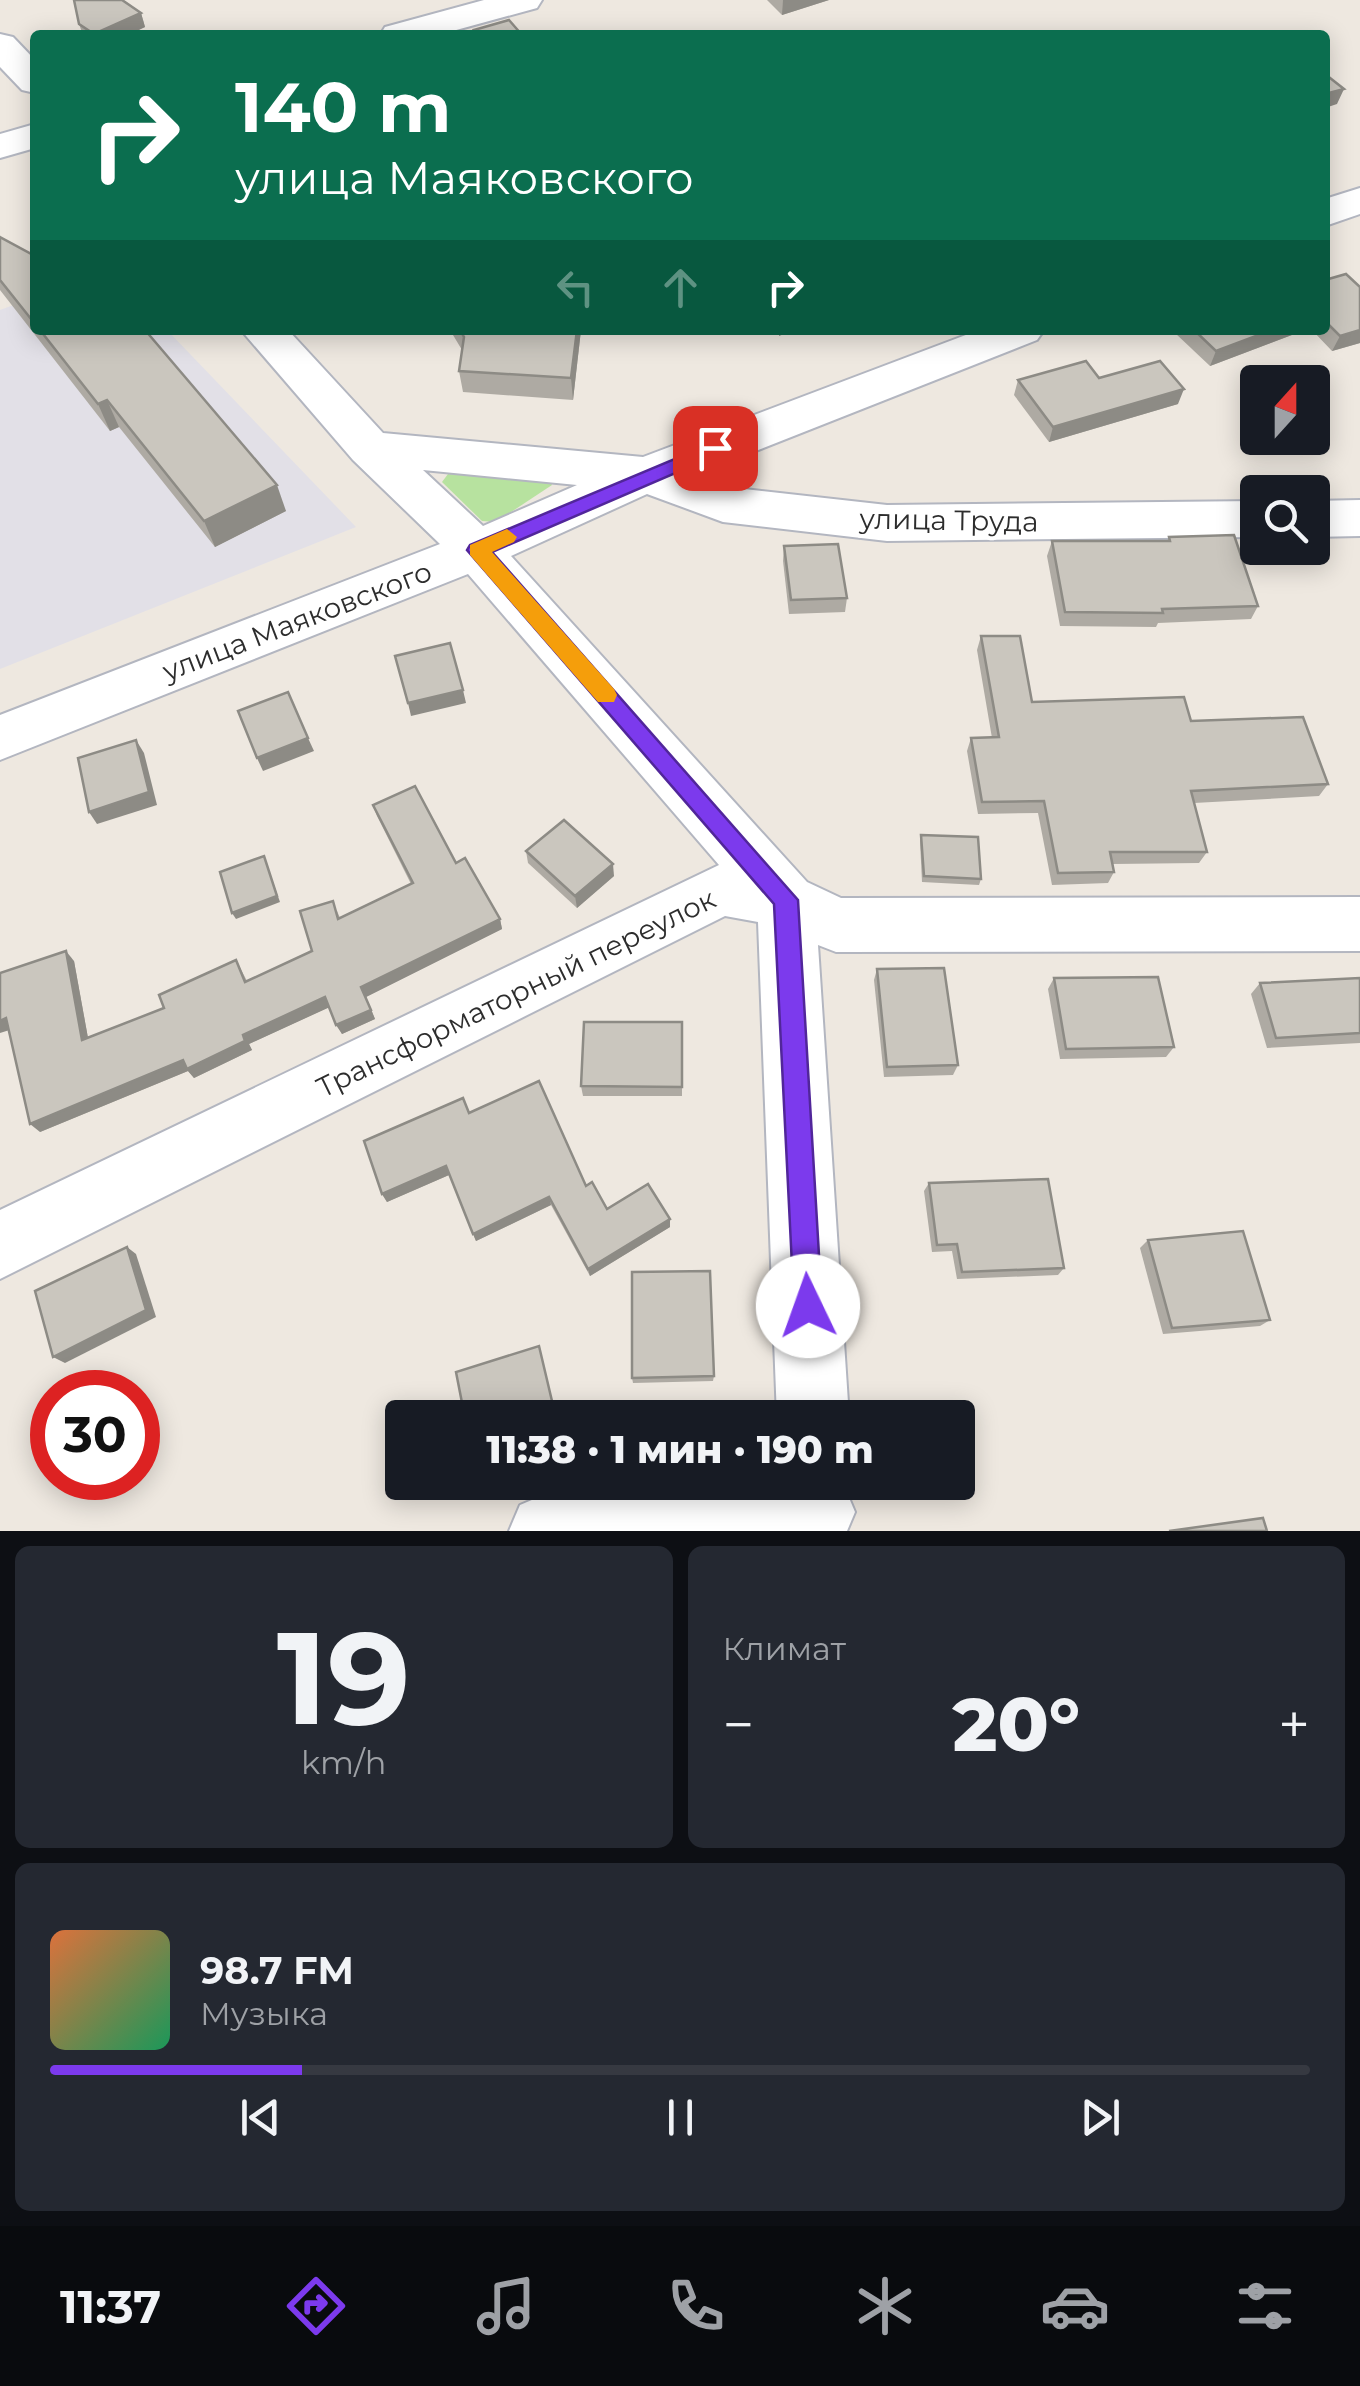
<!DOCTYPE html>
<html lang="ru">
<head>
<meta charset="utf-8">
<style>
  :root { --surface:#171b24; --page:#242831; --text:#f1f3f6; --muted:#9ea1a6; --line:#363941; --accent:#7c3aed }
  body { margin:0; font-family:Montserrat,sans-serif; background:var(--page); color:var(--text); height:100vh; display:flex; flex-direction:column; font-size:38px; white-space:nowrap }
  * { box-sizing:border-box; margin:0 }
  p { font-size:32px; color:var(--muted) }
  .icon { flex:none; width:55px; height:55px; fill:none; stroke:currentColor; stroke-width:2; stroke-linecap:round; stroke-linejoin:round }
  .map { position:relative; height:1531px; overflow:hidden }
  .details { display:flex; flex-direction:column; gap:15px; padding:15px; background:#0d0f14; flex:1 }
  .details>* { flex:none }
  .top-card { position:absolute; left:30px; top:30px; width:1300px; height:305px; border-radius:10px; box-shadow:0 5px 25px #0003; background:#0b6e4f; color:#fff; overflow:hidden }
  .needle { width:65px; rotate:21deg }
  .buttons { position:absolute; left:1240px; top:365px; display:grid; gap:20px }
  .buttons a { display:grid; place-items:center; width:90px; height:90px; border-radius:10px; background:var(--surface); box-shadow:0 5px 25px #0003; font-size:50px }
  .speed { position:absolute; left:30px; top:1370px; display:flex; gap:20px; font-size:50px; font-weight:700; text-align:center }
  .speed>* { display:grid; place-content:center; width:130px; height:130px; border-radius:50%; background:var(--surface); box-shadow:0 5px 25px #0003; line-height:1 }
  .speed .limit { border:15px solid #d22; background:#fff; color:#111 }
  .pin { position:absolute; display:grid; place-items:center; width:85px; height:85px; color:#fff; margin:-42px; border-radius:20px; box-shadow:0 5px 15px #0006 }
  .me { position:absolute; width:110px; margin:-55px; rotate:357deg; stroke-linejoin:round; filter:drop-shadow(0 0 8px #0008) }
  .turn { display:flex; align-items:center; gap:35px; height:210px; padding:0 40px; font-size:45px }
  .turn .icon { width:130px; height:130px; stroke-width:2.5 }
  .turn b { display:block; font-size:70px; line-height:85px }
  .lanes { display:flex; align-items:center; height:95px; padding:0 40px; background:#0003; justify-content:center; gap:50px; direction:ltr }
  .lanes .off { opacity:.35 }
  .big { font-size:75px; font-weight:800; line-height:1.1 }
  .details .tile { flex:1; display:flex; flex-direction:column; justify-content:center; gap:15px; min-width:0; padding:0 35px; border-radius:15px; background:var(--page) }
  .details .dial { align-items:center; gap:0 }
  .dial b { font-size:130px; line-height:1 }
  .song { display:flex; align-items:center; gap:30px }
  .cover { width:120px; height:120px; border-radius:15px; background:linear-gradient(135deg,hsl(20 70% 55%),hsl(150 70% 35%)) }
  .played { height:10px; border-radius:5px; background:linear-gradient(90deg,var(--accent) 20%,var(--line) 20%) }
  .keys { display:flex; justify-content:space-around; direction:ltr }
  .heat { display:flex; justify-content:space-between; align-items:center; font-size:55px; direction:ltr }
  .details .tiles { flex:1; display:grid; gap:15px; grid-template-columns:1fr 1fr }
  .tile:last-child { grid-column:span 2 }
  .trip { position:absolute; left:385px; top:1400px; width:590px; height:100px; border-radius:10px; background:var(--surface); box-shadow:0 5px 25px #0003; font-weight:800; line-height:100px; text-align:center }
  .menu { display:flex; height:160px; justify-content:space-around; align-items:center; background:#090b0e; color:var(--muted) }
  .menu .icon { width:70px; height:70px }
  .menu .selected { color:var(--accent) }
  .menu b { font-size:45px; color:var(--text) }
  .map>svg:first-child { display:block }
  .industrial { fill:#e2e0e7 }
  .green { fill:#b7e29f }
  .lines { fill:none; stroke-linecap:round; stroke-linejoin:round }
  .minor-casing { stroke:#b3b6c0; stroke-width:4 }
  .minor { fill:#fff; fill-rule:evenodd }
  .wall { fill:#aeaaa3 }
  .shaded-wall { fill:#8d8b85 }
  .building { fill:#cac6be; stroke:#8d8b85; stroke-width:2.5 }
  .route { fill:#7c3aed; stroke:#51269a; stroke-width:2.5 }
  .slow { fill:#f59e0b }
  .labels { text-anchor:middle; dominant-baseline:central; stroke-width:8; stroke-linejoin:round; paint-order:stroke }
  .street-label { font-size:28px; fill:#2d2d2d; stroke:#fff }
</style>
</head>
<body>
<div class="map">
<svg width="1360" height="1531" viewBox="0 0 1360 1531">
  <rect width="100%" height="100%" fill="#eee8e0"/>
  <path class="industrial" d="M35,297V330H167L356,527L0,669V310Z"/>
  <path class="green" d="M448,474L549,478L552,485L496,522L482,521L442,482Z"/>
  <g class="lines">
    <g class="minor-casing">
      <g id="minor">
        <path d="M484,0H542L537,8L438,35H380L385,27Z"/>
        <path d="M0,34L13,37L35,60V93L22,90L0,67Z"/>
        <path d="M35,124V148L0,158V134Z"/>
        <path d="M1360,188V214L1325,226V199Z"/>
        <path d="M241,330H288L383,433L643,457L979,330H1044L1037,340L695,475L727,487L887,505L1258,501V537L887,541L723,522L647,494L511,556L807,882L841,898L1360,897V951L836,952L818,945L849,1418H777L758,922L725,916L0,1279V1210L719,865L468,574L0,760V715L440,544L353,460ZM423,470L577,485L483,526Z"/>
        <path d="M1360,500V536L1312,537V501Z"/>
        <path d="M708,1482H836L844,1486L855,1512L847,1531H509L520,1505L546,1494Z"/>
      </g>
    </g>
    <use href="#minor" class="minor"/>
  </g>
  <g class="wall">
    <path d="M767,0H829L782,15Z"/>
    <path d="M141,13L145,27L128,35H83L79,24Z"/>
    <path d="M0,237L35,256V330H145L286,511L215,547L119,427L110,431L0,290Z"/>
    <path d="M1325,280L1360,343L1332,351L1312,330H1325Z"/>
    <path d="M450,330H581L573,400L463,392L459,371L462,350Z"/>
    <path d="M1176,330H1305L1210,366L1175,333Z"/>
    <path d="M1099,378L1178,404L1049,442L1014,395L1018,380Z"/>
    <path d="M1169,537L1258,606L1251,619L1158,623L1156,627L1060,626L1047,556L1052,541H1167Z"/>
    <path d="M784,546L847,598L845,612L789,614L783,561Z"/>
    <path d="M981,636L1032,702L1191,721L1328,784L1319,796L1194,803L1207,852L1199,863L1113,864L1114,872L1108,883L1052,885L1038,813L978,814L967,751L971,738H992L977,650Z"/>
    <path d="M373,805L456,863L500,919L502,929L366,997L375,1019L342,1034L329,1007L249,1044L252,1050L194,1078L188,1071L40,1132L74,961L88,1038L164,1008L236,960L247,981L312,951L337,911L340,918L411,884L377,816Z"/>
    <path d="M921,835L981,879L979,885L922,882L920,841Z"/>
    <path d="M526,851L614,876L577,908L528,863Z"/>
    <path d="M877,969L958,1065L953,1075L884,1077L874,980Z"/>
    <path d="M1054,978L1174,1047L1166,1057L1060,1059L1048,989Z"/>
    <path d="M1360,978V1043L1267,1048L1251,994L1260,983Z"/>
    <path d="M682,1022V1096H583L581,1086Z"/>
    <path d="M469,1113L586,1186L607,1209L670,1227L590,1276L551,1205L476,1241L449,1175L387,1202L382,1194Z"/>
    <path d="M929,1183L1064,1268L1058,1275L957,1279L952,1251L932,1252L924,1191Z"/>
    <path d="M1148,1240L1270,1320L1260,1326L1163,1334L1140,1248Z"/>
    <path d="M714,1376L713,1381L633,1383L632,1378Z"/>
  </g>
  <g class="shaded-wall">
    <path d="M783,0H829L782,15Z"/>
    <path d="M141,13L145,27L128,35H94Z"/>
    <path d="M1344,89L1337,104L1325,108V94Z"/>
    <path d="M577,330H581L573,400L571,378Z"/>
    <path d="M779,330H794L779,336Z"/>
    <path d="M1272,330H1305L1210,366L1216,351Z"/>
    <path d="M1360,330V343L1332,351L1340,336Z"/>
    <path d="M1184,389L1178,404L1049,442L1053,427Z"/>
    <path d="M107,400L119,427L110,431L98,404Z"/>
    <path d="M277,485L286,511L215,547L204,521Z"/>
    <path d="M463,690L466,703L411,716L408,703Z"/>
    <path d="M308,738L314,751L263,771L257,758Z"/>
    <path d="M136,740L144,753L157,805L97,824L89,812Z"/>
    <path d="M264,856L280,902L236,919L232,913Z"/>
    <path d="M613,864L614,876L577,908L575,896Z"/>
    <path d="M500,919L502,929L366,997L375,1019L342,1034L336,1025L361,987Z"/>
    <path d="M66,951L74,961L90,1049L82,1040Z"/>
    <path d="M325,997L330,1007L249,1044L252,1050L194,1078L188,1071L40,1132L30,1124L243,1035Z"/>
    <path d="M6,1018L16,1028L0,1033V1021Z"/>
    <path d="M446,1166L449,1175L387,1202L382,1194Z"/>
    <path d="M549,1197L551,1205L476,1241L473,1234Z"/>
    <path d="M670,1219V1227L590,1276L588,1269Z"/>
    <path d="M127,1247L136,1254L156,1317L65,1363L53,1357Z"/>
  </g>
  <g class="building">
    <path d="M74,0H122L141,13L94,34L79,24Z"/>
    <path d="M509,20L522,35H478L474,30Z"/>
    <path d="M1325,74L1344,89L1325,94Z"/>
    <path d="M0,237L35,256V324L0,280Z"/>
    <path d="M1346,274L1360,287V330L1340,336L1325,321V280Z"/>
    <path d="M40,330H145L277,485L204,521L107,400L98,404Z"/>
    <path d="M460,330H577L571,378L459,371L464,337Z"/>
    <path d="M1194,330H1272L1216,351Z"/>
    <path d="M1086,361L1099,378L1160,361L1184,389L1053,427L1018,380Z"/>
    <path d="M1234,535L1258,606L1162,609L1163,613L1065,612L1052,541H1170L1169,537Z"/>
    <path d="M838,544L847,598L791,600L784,546Z"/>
    <path d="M981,636H1020L1032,702L1184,697L1191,721L1303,717L1328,784L1191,791L1207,852H1110L1114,872L1058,873L1044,801L982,802L971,738L999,737Z"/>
    <path d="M450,643L463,690L408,703L395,656Z"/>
    <path d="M288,692L308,738L257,758L238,711Z"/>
    <path d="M136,740L149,792L89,812L78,758Z"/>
    <path d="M415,786L456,863L465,858L500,919L361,987L371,1010L336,1025L325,997L243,1035L245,1041L187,1069L183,1060L30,1124L6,1018L0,1021V973L66,951L82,1040L164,1008L159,995L236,960L245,982L312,951L300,911L333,901L338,919L413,883L373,805Z"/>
    <path d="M564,820L613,864L575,896L526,851Z"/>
    <path d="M921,835L978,837L981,879L924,876Z"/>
    <path d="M264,856L277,896L232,913L220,872Z"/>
    <path d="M944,968L958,1065L887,1067L877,969Z"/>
    <path d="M1158,977L1174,1047L1066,1049L1054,978Z"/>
    <path d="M1360,978V1033L1276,1038L1260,983Z"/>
    <path d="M584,1022H682V1087L581,1086Z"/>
    <path d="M539,1081L586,1186L592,1182L607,1209L648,1184L670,1219L588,1269L549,1197L473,1234L446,1166L382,1194L364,1141L463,1098L469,1113Z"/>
    <path d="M1048,1179L1064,1268L962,1272L957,1244L937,1245L929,1183Z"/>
    <path d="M1243,1231L1270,1320L1172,1328L1148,1240Z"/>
    <path d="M127,1247L146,1310L53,1357L35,1291Z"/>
    <path d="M710,1271L714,1376L632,1378V1272Z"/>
    <path d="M539,1346L556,1418H465L456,1372Z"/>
    <path d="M1263,1518L1267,1531H1169Z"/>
  </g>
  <path class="route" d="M715,442L722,444V453L492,552L798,900L822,1306L818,1316L808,1320L798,1316L794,1306L774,904L467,550L470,545Z"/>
  <path class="slow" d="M507,529L517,537L514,542L492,552L614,689L617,695L614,702H598L470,555V545Z"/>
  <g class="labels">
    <g class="street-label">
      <text transform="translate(949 520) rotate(1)">улица Труда</text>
      <text transform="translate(297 621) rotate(-21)">улица Маяковского</text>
      <text transform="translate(516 993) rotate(-26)">Трансформаторный переулок</text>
    </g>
  </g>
</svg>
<div class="buttons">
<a><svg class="needle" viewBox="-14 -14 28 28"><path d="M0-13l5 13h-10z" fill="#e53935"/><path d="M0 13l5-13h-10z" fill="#9ea1a6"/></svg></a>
<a><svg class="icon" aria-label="search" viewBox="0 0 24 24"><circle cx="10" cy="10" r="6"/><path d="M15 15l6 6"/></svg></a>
</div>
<div class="speed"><div class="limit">30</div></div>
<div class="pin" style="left:715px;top:448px;background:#d93025"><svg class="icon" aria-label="arrive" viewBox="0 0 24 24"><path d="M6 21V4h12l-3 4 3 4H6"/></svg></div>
<svg class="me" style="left:808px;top:1306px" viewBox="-20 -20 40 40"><circle r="19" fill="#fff"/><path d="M0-13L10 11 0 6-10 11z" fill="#7c3aed"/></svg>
<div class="trip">11:38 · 1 мин · 190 m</div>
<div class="top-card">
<div class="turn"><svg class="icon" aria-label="right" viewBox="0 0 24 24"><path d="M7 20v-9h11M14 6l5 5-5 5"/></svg><div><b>140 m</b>улица Маяковского</div></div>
<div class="lanes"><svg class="icon off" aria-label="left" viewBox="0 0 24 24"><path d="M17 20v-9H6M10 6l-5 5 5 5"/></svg><svg class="icon off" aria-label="ahead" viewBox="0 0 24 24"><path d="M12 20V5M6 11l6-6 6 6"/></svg><svg class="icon" aria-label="right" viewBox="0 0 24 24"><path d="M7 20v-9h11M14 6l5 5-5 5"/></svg></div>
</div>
</div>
<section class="details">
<div class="tiles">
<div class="tile dial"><b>19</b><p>km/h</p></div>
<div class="tile"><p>Климат</p>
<div class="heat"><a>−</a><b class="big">20°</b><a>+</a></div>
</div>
<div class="tile">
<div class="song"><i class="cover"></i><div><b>98.7 FM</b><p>Музыка</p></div></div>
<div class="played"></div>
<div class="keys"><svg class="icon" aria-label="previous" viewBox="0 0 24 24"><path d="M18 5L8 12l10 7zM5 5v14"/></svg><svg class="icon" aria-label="pause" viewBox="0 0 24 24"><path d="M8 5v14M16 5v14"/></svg><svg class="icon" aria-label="next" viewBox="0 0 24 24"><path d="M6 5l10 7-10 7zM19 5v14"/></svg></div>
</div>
</div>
</section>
<nav class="menu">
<b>11:37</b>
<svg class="icon selected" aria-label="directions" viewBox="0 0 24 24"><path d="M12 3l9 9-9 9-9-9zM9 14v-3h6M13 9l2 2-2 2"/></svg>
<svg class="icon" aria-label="music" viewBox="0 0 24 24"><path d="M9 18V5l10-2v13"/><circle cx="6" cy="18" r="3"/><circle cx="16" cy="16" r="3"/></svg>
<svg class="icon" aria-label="phone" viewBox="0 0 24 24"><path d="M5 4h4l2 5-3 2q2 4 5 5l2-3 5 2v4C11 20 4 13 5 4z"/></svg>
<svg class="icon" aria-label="climate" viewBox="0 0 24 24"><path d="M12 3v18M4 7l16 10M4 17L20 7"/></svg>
<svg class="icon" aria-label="car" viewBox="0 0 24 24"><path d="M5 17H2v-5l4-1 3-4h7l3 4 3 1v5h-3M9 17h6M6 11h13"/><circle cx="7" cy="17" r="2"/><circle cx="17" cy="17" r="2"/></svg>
<svg class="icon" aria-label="filters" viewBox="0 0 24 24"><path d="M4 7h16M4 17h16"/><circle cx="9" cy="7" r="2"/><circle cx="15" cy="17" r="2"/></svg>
</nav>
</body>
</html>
